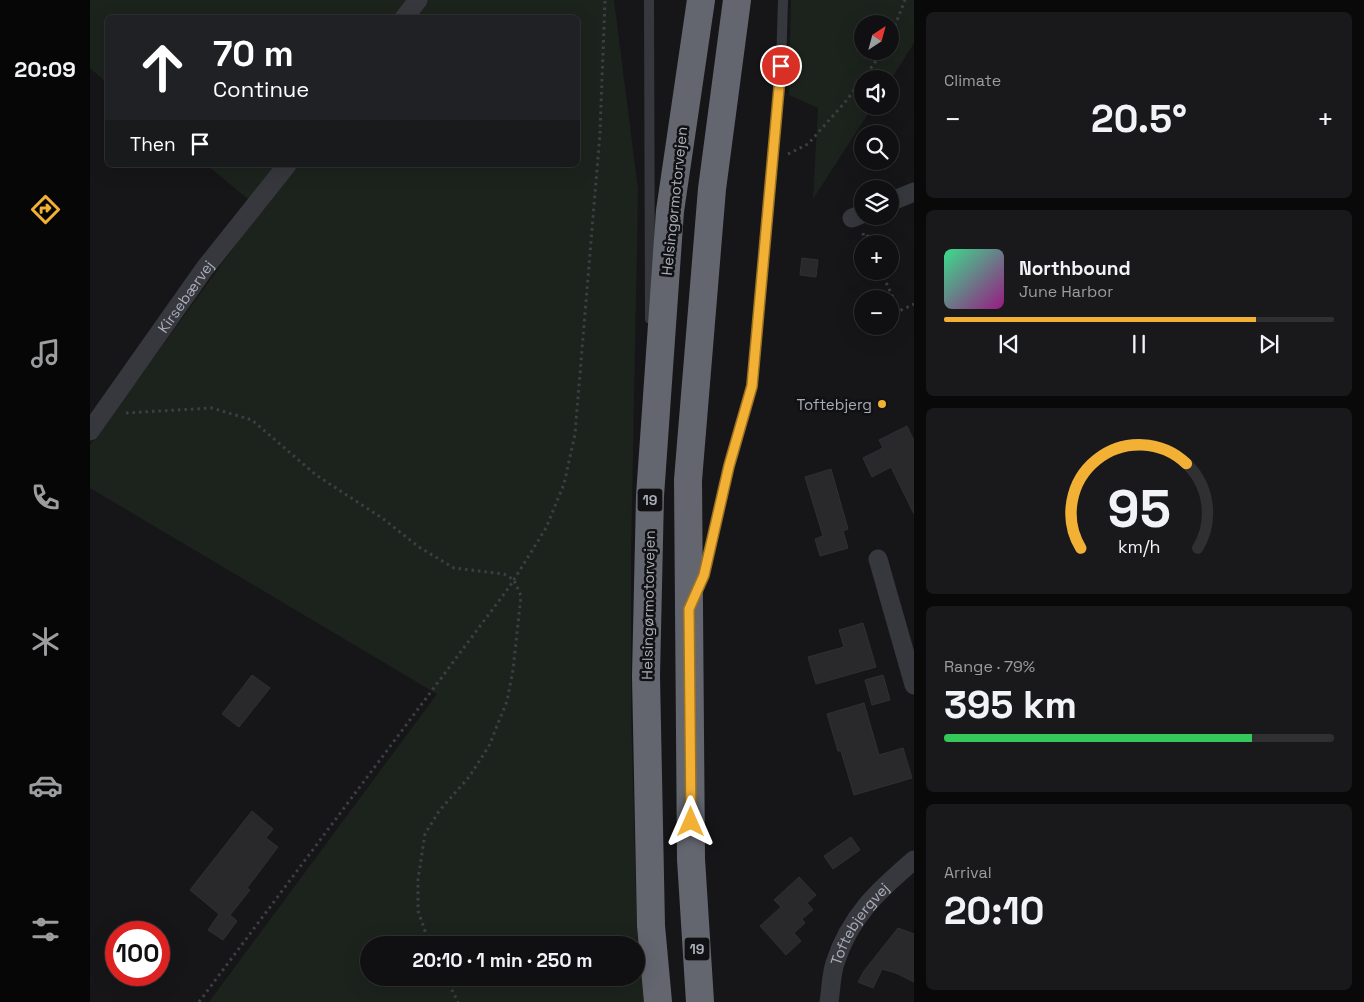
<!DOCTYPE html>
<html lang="en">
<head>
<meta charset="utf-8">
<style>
  :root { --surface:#101012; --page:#19191b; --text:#f1f3f6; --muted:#9c9d9f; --line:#303032; --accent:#f2b134 }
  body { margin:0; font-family:"Space Grotesk",sans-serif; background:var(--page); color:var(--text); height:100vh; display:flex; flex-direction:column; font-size:19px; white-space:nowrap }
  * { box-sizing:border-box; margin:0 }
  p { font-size:16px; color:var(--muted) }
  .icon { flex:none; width:28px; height:28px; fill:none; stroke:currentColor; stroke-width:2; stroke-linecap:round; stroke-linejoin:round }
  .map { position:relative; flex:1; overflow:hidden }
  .drawer { display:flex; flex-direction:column; gap:12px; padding:12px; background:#09090a; width:450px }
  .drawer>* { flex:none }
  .top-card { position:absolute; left:15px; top:15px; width:475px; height:152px; border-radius:8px; box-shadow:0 5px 20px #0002,0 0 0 1px var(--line); background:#202124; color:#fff; overflow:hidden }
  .needle { width:32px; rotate:36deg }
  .fabs { position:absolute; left:764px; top:15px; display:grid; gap:10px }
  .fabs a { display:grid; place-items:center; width:45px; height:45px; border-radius:50%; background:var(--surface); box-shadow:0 5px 20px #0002,0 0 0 1px var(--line); font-size:25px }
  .speed { position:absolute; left:15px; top:921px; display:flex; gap:10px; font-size:25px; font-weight:700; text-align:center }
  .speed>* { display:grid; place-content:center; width:65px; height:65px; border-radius:50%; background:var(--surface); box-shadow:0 5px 20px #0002,0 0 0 1px var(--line); line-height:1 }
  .speed .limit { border:8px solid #d22; background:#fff; color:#111 }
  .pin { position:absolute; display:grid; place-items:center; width:42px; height:42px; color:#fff; margin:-21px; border:2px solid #fff; border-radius:50%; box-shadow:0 1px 5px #0007 }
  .me { position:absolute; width:55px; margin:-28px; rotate:0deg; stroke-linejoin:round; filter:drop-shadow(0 0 4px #0008) }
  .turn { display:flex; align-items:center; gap:18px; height:105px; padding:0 25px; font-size:22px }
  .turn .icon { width:65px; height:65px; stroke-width:2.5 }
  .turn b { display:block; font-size:35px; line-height:42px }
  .then { display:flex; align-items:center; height:48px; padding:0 25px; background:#0003; gap:10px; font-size:19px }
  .big { font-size:38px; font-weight:700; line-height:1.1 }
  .drawer .tile { flex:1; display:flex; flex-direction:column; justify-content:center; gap:8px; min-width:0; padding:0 18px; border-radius:8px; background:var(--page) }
  .drawer .dial { align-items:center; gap:0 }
  .dial svg { height:130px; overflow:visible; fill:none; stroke:var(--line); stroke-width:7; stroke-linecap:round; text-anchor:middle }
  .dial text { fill:var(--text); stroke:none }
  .song { display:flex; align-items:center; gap:15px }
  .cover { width:60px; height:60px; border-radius:8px; background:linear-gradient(135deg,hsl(150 70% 55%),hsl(310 70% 35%)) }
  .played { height:5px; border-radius:2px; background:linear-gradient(90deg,var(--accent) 80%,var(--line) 80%) }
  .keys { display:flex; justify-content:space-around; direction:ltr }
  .heat { display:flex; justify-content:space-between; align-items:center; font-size:28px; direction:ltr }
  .charge { height:8px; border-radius:4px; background:linear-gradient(90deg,#34c759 79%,var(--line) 0) }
  .trip { position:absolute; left:270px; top:936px; width:285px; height:50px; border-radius:25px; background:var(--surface); box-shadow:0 5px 20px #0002,0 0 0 1px var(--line); font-weight:700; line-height:50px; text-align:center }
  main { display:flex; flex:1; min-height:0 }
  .menu { display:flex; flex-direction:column; width:90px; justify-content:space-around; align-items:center; background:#060607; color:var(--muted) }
  .menu .icon { width:35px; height:35px }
  .menu .selected { color:var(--accent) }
  .menu b { font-size:22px; color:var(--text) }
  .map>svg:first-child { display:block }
  .green { fill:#1c231d; fill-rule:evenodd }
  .building { fill:#29292c; stroke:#303034 }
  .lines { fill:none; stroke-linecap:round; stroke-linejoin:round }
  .path { stroke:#3d3f44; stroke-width:3; stroke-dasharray:2.5 4; stroke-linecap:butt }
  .service { stroke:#37383d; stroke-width:10 }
  .minor { stroke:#37383d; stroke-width:19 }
  .motorway { stroke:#63666e; stroke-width:28 }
  .route-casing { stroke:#9d7322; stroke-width:12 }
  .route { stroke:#f2b134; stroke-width:9 }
  .poi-dot { fill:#f2b134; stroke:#111113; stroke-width:2 }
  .labels { text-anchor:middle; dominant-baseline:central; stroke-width:5; stroke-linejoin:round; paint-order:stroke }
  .shield { fill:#111113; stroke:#7b7e86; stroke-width:1 }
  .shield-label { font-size:14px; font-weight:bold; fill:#a8adb8 }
  .street-label { font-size:15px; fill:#a8adb8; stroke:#111113 }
  .poi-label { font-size:15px; fill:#a8adb8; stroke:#111113; text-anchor:end }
</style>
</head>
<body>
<main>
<nav class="menu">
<b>20:09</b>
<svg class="icon selected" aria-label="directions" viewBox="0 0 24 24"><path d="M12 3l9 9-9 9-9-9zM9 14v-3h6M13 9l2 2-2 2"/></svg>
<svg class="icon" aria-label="music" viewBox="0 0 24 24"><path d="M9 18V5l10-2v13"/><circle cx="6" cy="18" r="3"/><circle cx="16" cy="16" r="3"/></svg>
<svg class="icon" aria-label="phone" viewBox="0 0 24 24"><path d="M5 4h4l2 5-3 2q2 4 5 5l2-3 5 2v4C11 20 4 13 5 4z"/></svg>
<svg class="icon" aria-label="climate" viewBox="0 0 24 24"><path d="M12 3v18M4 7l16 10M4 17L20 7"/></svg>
<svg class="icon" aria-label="car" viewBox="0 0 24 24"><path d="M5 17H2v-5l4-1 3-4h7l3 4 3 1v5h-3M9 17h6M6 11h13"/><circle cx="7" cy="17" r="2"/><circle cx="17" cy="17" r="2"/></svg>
<svg class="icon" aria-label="filters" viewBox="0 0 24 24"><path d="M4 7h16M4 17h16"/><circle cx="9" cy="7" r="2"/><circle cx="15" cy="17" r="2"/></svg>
</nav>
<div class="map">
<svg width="824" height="1002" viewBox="0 0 824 1002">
  <rect width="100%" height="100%" fill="#161618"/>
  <g class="green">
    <path d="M0,0H524L548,190L541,556V711L547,932L554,1002H119L347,694L0,488V445L171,210L117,165H488V18H18L17,83L0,68ZM279,945H546V978H279Z"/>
    <path d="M701,0H824V43L800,81V79H772V106H783L723,199L728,108L699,95ZM772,24H800V51H772Z"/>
  </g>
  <g class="building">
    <path d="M712,258L728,260L726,277L710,275Z"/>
    <path d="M817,426L824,441V514L801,467L782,477L773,458L793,448L789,440Z"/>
    <path d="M741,469L758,529L753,531L758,548L730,556L725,539L733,536L715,477Z"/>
    <path d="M773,623L786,667L726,684L718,657L754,647L749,630Z"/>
    <path d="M162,675L180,688L149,727L132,714Z"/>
    <path d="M793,675L800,700L782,705L775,680Z"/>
    <path d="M774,703L789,755L813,748L822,778L764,795L751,751H748L737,714Z"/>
    <path d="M162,811L183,829L176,838L188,847L157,888L160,890L140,915L147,921L133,940L118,930L129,914L100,890Z"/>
    <path d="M761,837L770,850L743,869L734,856Z"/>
    <path d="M709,877L726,895L717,903L723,910L712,919L715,923L704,933L711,941L696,955L670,926L691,907L684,900Z"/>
    <path d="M808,928L824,934V982L806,973L792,969L783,988L768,982L774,971Z"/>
  </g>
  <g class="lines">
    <g class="path">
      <path d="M800,38L815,0"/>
      <path d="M773,79L793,51"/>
      <path d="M698,154L718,144L757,100L772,79"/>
      <path d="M773,233L774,237L778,236L781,244"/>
      <path d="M791,271L809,311L824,304"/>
      <path d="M36,413L122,408L162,420L226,475L292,518L329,547L364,568L414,574L424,580L431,596L423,670L417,701L399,746L379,777L349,811L335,834L328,879V911L340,945"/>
      <path d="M356,978L368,1002"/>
      <path d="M109,1002L420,586L456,528L474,484L485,434L510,133L515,0"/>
    </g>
    <g class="service">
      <path d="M559,0L560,319"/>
      <path d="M608,590L614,575L639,466L662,386L691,66L693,0"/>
    </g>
    <g class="minor">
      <path d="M314,18L328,0"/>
      <path d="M800,202L824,192"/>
      <path d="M762,218L772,214"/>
      <path id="s1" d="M0,431L115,268L197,165"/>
      <path d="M788,559L824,685"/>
      <path id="s2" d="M739,1002C741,990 741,975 745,963C760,916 788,891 824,860"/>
    </g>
    <g class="motorway">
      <path d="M568,1002L561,926L556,676L560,496L580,211L611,0"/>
      <path d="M610,1002L601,859L598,480L622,189L647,0"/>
    </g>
  </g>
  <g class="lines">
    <g class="route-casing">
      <path id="route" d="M601,822L599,609L614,575L639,466L662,386L691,66"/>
    </g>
    <use href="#route" class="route"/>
  </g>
  <circle class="poi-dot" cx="792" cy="404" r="5"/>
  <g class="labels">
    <g class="shield">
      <rect x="547.5" y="488.5" width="25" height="23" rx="4"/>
      <rect x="594.5" y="937.5" width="25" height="23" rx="4"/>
    </g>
    <g class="shield-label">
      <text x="560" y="500">19</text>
      <text x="607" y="949">19</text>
    </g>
    <g class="street-label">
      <text transform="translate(584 201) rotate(-84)">Helsingørmotorvejen</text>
      <text stroke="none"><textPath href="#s1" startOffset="165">Kirsebærvej</textPath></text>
      <text transform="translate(558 605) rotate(-89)">Helsingørmotorvejen</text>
      <text stroke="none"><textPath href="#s2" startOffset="86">Toftebjergvej</textPath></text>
    </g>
    <g class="poi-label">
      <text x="782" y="404">Toftebjerg</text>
    </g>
  </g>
</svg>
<div class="fabs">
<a><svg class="needle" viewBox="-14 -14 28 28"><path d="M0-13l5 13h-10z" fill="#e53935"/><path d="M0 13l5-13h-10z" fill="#9c9d9f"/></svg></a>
<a><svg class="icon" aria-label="sound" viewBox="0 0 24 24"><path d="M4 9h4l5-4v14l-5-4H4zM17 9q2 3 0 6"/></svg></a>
<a><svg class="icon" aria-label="search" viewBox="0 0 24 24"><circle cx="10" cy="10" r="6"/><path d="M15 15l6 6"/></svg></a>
<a><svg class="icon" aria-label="layers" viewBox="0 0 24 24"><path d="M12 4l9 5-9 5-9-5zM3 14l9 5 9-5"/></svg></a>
<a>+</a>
<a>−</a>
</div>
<div class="speed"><div class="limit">100</div></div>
<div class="pin" style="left:691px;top:66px;background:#d93025"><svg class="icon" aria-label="arrive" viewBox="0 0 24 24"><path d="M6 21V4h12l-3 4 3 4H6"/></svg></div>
<svg class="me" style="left:601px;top:822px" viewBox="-20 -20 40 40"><path d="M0-17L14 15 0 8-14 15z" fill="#f2b134" stroke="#fff" stroke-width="4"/></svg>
<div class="trip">20:10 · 1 min · 250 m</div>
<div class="top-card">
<div class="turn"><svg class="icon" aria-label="ahead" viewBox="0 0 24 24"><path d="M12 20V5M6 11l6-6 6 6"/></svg><div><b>70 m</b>Continue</div></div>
<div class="then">Then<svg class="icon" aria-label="arrive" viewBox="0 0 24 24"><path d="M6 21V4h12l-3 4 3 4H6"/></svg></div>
</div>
</div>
<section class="drawer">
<div class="tile"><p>Climate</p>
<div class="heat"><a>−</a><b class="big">20.5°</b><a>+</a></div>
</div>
<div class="tile">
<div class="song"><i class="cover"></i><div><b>Northbound</b><p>June Harbor</p></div></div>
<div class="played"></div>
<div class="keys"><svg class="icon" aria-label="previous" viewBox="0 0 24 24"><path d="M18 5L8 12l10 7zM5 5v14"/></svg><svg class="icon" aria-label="pause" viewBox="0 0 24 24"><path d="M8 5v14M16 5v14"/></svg><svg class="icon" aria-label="next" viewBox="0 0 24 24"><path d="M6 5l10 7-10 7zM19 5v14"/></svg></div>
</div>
<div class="tile dial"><svg viewBox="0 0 100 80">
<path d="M14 69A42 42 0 1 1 86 69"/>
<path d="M14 69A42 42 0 0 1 79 17" stroke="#f2b134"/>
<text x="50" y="56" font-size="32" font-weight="700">95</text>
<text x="50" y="72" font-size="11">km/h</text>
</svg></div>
<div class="tile"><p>Range · 79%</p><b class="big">395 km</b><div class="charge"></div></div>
<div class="tile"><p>Arrival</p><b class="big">20:10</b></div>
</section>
</main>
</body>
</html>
